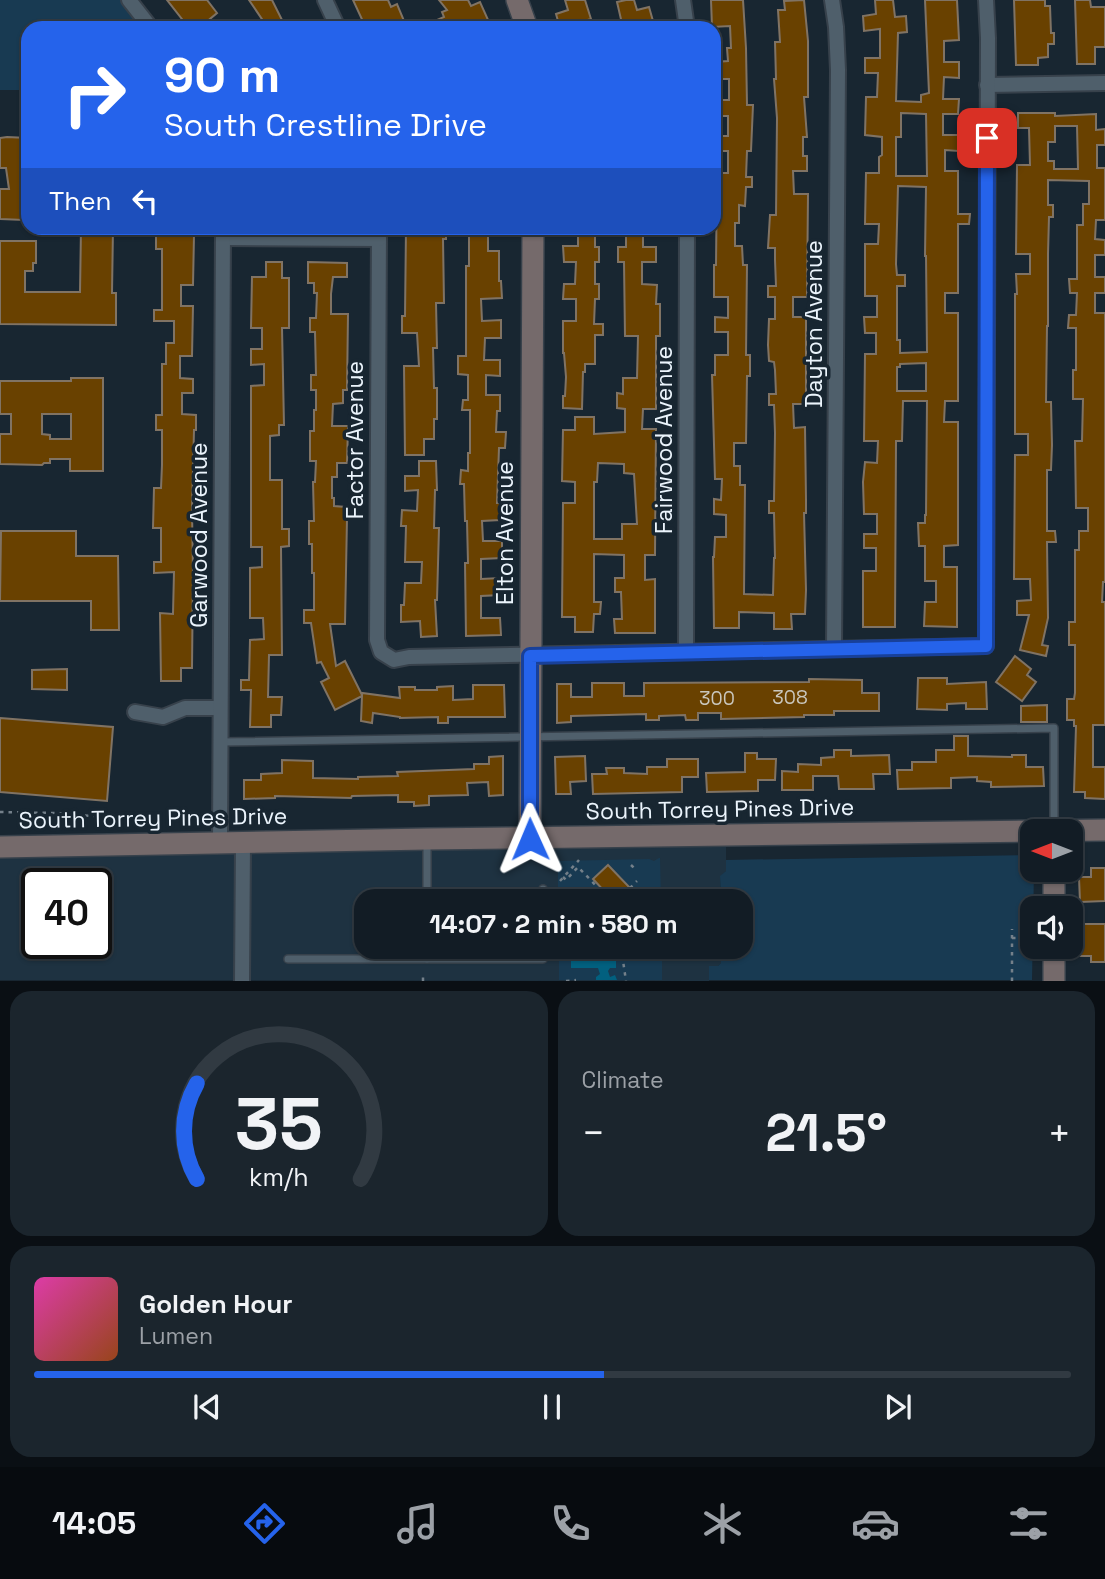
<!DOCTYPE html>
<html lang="en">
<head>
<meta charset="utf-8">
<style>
  :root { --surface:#121c25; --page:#1b252d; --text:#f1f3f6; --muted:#9ca1a7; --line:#313a42; --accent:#2563eb }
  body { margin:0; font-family:"Space Grotesk",sans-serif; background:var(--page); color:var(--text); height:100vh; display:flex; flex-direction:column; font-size:26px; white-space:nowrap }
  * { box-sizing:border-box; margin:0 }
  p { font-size:23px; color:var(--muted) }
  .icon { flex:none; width:38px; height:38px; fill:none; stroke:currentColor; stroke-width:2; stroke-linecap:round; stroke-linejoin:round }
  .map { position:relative; height:981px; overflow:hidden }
  .sheet { display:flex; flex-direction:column; gap:10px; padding:10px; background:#0a0f14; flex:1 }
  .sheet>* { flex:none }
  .banner { position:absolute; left:21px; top:21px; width:700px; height:214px; border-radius:21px; box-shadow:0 2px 5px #0004,0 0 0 2px var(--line); background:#2563eb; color:#fff; overflow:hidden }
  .needle { width:46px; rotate:270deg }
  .tools { position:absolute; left:1020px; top:819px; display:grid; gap:14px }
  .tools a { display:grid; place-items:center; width:63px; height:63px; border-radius:14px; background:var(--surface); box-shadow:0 2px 5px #0004,0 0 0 2px var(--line); font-size:35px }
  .speed { position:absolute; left:21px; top:868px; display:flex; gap:14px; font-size:35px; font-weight:700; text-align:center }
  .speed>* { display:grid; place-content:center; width:91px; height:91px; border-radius:50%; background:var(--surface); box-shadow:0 2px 5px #0004,0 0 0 2px var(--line); line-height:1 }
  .speed .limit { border:4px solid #111; border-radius:10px; background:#fff; color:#111 }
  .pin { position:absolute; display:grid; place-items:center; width:60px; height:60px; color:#fff; margin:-30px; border-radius:14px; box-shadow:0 4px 10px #0006 }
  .me { position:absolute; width:77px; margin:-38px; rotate:359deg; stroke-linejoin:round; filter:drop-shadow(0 0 5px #0008) }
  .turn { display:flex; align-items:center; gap:24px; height:147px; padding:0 28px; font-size:32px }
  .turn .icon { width:91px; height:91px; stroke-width:2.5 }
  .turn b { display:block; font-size:49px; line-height:60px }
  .then { display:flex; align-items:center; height:66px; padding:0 28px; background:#0003; gap:14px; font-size:26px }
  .big { font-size:52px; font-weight:800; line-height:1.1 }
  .sheet .widget { flex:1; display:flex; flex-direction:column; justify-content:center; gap:10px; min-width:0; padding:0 24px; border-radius:21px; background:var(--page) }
  .sheet .dial { align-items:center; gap:0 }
  .dial svg { height:182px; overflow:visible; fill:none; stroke:var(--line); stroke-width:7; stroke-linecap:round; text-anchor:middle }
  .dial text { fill:var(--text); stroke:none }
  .song { display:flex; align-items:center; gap:21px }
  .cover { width:84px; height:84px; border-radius:10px; background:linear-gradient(135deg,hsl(320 70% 55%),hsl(20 70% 35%)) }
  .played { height:7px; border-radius:4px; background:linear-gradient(90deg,var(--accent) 55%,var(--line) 55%) }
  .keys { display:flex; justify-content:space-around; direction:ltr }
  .heat { display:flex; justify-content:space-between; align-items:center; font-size:38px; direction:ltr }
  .sheet .tiles { flex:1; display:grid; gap:10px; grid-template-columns:1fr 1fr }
  .widget:last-child { grid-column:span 2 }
  .trip { position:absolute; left:354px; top:889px; width:399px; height:70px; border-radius:21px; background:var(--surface); box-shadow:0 2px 5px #0004,0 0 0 2px var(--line); font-weight:800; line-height:70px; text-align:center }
  .tabs { display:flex; height:112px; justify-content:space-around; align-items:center; background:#070b0f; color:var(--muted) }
  .tabs .icon { width:49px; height:49px }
  .tabs .current { color:var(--accent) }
  .tabs b { font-size:32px; color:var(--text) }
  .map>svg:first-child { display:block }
  .built { fill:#1e3241; fill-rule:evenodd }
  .green { fill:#183a52 }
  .water { fill:#02607f }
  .building { fill:#694100; stroke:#807364; stroke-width:2; fill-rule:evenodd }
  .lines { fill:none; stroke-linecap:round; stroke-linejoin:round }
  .lane-casing { stroke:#37414b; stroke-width:10 }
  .street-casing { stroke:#37414b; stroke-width:18 }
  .secondary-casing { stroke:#37414b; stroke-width:24 }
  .path { stroke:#74808a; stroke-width:2.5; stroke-dasharray:3.5 5; stroke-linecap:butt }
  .lane { stroke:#4f5f6b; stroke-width:7 }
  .street { stroke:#4f5f6b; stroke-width:14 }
  .secondary { stroke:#756a6b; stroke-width:21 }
  .route-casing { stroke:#184099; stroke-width:18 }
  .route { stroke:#2563eb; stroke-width:12 }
  .labels { text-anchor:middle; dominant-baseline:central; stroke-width:7; stroke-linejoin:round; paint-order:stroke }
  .number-label { font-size:19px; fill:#cac7bd }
  .street-label { font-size:23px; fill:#ebf4fc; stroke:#182631 }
</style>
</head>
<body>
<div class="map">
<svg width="1105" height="981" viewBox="0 0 1105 981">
  <rect width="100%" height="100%" fill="#182631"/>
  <path class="built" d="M726,835V871L720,877L721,901H366V947H721V963L718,966L709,967V981L0,980V847ZM37,884H96V943H37Z"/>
  <g class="green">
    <path d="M0,0H129L151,28H28V90H0Z"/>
    <path d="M1027,855L1034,870L1032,980H709V966H718L721,963V947H740V901H721L720,876L726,871V860Z"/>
    <path d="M659,858H660L661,901H558V861L649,859L654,861Z"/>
    <rect x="559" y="947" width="103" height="33"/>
  </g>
  <path class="water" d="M599,947H608L610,949L616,950V968H610L608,971L610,977L615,975L617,980H596V977L600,974L598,968H571V949L598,950Z"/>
  <g class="building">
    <path d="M167,0H207L217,13L204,24L207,28H189Z"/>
    <path d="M249,0H272L286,28H268Z"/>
    <path d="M353,0H388L391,7L397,4L407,28H366Z"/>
    <path d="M439,0H468L471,6L480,2L489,22L478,28H419L444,17L442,12L447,10Z"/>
    <path d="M565,0H585L591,19L560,28L556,14L568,10Z"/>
    <path d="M626,0H634L637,10L649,7L653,21L623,28L617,2Z"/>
    <path d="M711,0H743L746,48L747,105H753L751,151H747L746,177H752V187H746L745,206L739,205V223H735V246H742L743,265H747L746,355H750V376H747L746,443H734V466H740V485H745L744,594L773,595L774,558H775L774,513H769V501H774L775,433L774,405H769V394H776L775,370L774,362L769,361L768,345L769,319H775V297H768V286H776L775,260V248H768L770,215H776L777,118L774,79H776L775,42H780L778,10H785L784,1L804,0L808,41V97H804L807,137H803V156H807V171H793L794,194H808L807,297H793V317H806V404H793L794,428L805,427L806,499V513H804L806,590L805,614H791L792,629H774V613L739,612V628H714L713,557H714L715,537H726V515L714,514V499L721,500L722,479H715L712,375H715V355H728V332H715V317L728,318V297H714V265H716L717,173H728V151H715V136H728V116H716V100H729V79H715L714,62L728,61L727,48H731L730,26L712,27Z"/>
    <path d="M875,0H893L895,17L906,16L907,32L898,33L896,101L921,102V95L929,93L925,0H957L959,40L944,41V62H959V78L944,77L943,99H959L958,114H943V135H958V151L945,150V171H958V214H970L969,224H958V293H945V313H958V401H945L944,422H958V545L944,546V567H957V627L924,626L925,602H936V581H925V546H919L918,523H925V515H926L927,401H903L902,441H896L895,627H863V571H876V548H864V534H877V514H864L863,482L865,462L877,463L878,441H864L865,354H876V333H865L864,317H877V296H865V244H878L879,224H865L866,173H879V157L882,155V137L865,135L866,97H877L878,73H865V58H880V29L864,31L863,16L876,14ZM901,113L926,114L927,176H896V137H901ZM898,186L926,187L925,256H926L927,352L900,353V340H897V286H905V275H897L896,264ZM926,363V391H897V367H900V364Z"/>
    <path d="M1014,0H1045V6H1050L1051,33H1054V44H1048V57L1038,58V65H1016Z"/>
    <path d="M1075,0H1090L1091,7H1105V47H1095V64H1077Z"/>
    <path d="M1018,113H1055V116L1096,114V130L1105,129V145H1097V168H1105V220H1096L1095,239L1105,240V255H1095V277H1105V293H1095V313H1105V582H1103L1102,602H1105V725H1093V767H1105V799L1085,798V792H1074L1076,726H1074V720H1067V699H1074L1075,693V645H1069V622H1075V550H1079V531H1088V508H1076L1075,441H1082L1083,399H1073V370H1076V328H1068L1069,315H1076L1077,293H1070L1069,279H1077V225H1083V204H1089V181L1048,180V205H1053V217H1049L1048,254V326H1047L1046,402H1051L1052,445L1051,470H1047V531H1055L1056,542H1047L1048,618L1042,645L1048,646L1046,656L1020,650L1029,615H1017V601L1031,600L1030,579H1014L1015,455H1028V434H1015V294H1017L1016,274H1030V254H1016L1017,165H1030L1029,128H1018ZM1055,126H1077L1078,169H1054V161H1048V142H1055Z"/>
    <path d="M7,137L28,138V168L24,169V220L0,219V189H9L6,168H0V138Z"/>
    <path d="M81,228H113L112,293H116V325L0,324V241H36V263H33V271H25V292H80Z"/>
    <path d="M163,228H181L180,234L194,235L193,285H181V306H193L192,356H180V378L193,379V393H182V414L196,415V430H194L192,510L193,572L192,668H181V681H161L160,613L173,614L174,572L154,573V562H161V528H153L154,488H161L162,465V430H156V415H162V364H166V343H174V321H154V310H162V249H156V235H163Z"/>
    <path d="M406,228H446V239H443L444,303H436L437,348H433L434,388H437V419H434V439H424V455H405L404,366H419L417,333H402V316H405Z"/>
    <path d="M469,228H488V251H499V281H501L502,298L481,299L482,321L501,320V338H485L484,360H500V376L486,375V395H500V411H497L496,432H506L505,448H499L497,503H500V520L482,521L483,541H502V558L481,559V579L500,578L501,595L481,596V618H500L501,635L466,636L465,563H468L467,521H465L464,484H460L461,470L468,471V453H470V410H462L463,400H468V375L458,374V356H466V266H469Z"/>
    <path d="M595,231V247H599V262H595V284H599V299H595L594,324H603V335H595V364H585V372H583L582,409L563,408V396H565L566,377L564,353H563V321H576V299H563L564,284H575L576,262H564L563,246H578V232Z"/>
    <path d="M643,232V247H656V262H642V284L657,285L656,304H660V336H656V409H643L642,429H656L655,555H645V580L655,579V633H615L614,619H622L621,592H615V578H624V555L594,554V602H601L600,614H594L593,632H575V617H562L563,503H575V482L562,481L563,430H575V417H594V434L625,432V409L617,408V393L623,394V378H637L638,336H625L624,262H618V247H626V233ZM598,463L624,464V473L634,474L637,524H622V539H594V482H597Z"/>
    <path d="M266,262H282V278H289V328H282L284,425H279V435L270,436V480H282V529H289V546L281,547L282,655H269L268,697H282L281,715H271V727H250L251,690H241V680H249L250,640L264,639L263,618H250V568L262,567V547H251V386L264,385V364L251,365V349H262V328H251L252,277H266Z"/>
    <path d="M308,262L347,263V277H333L331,294V314H348L347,390H343V403L333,404L332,426H348L347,463H337V477H332V498H334V506L346,507L347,518L345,624H330L336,666L345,661L362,695V693L400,698L399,687H415V690H437V687L453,686V700L473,699V685H504L505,717H448V723H438V717L400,718V717L373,713L372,723L361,721L362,696L335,710L321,682L329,678L321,662L317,663L311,623H304V610H314V573H312V544H309V521H314L313,482H315L316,461H310V431H314V410H316V390H311V375H316L315,332H310V318H316L317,293H314V283H308Z"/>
    <path d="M71,378H103V471H70V459H50V463H44L42,465L0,464V434H11V414H0V381H71ZM42,414H71V439H50V435L42,434Z"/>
    <path d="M419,461H436L437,490H435L434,528H439L437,600H435L437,636L421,637L420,621L401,622V605H404L405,583H421L422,562H405L406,526H401L402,510L417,511L418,490L405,491V476H419Z"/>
    <path d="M1,531H76V556H118L119,630H91V601H0Z"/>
    <path d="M1015,656L1031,669L1027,675L1036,682L1022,701L996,682Z"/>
    <path d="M67,669V690L32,689V670Z"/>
    <path d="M918,678H947V684L986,682L987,709H966V703L947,704V710L917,709Z"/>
    <path d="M809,679L862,680V693H879V711H834V715H804V717L721,719V713H698V720H686L685,715L659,716V720H646V714L571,716V722L557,723V684H571V697H592V683H624V696H644V683L809,682Z"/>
    <path d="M1047,705V722H1021V706Z"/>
    <path d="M0,718L113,727L107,801L0,792Z"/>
    <path d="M954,736H968V756L1012,757V755H1026V767H1043L1044,786L991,787V782L977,781V777L951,778V788L898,789L897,770H912V762H936V750H954Z"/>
    <path d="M834,750H851V756L889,755L890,774H873L874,789H839L838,776H813V790H782V771L798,772V764L821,765V758L834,757Z"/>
    <path d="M745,753H757V759H776L775,780H758V791L707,792L706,773L745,772Z"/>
    <path d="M503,756V795L489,796L488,782L467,783L468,795L429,796V805L414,806V802H398V795L352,796L351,798L275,796V798L244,799V780H261V774L282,773V760L313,761V778L358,779V777L398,776L397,772L474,769V764H489V757Z"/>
    <path d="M585,756L586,781L570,782L571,794H556L555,757Z"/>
    <path d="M667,759H698V777H682V792L593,794L592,774H607L606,768H624V773L647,774V767H667Z"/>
    <path d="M608,865L630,888L644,901H599L606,893L593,879Z"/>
    <path d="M1091,868H1105V901L1080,902L1079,877H1091Z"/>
    <path d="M1078,924H1105V962H1091V956H1079Z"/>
  </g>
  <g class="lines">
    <g class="lane-casing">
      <g id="lane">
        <path d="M221,742L1054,728V828"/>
        <path d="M543,889V901"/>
        <path d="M427,901V843"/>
        <path d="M288,959H543V947"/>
        <path d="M427,959V947"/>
      </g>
    </g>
    <g class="street-casing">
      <g id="street">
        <path d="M129,0L151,28"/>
        <path d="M325,0L338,28"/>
        <path d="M683,0L687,28"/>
        <path d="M832,0L836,27L838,70L834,649"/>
        <path d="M987,85L1105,83"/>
        <path d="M379,228L377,640L381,652L394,660L409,657L986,646L988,38L986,0"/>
        <path d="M223,238L379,239"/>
        <path d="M686,652L687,228"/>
        <path d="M135,712L163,717L185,708H220"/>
        <path d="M220,843L223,228"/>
        <path d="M242,981L243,843"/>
      </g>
    </g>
    <g class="secondary-casing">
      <g id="secondary">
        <path d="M517,0L527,28"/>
        <path d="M530,839L533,228"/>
        <path d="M0,847L427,839L1105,830"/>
        <path d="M1054,908V870"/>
        <path d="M1054,981V947"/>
      </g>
    </g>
    <g class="path">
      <path d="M0,812L53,813L120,818L123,824"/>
      <path d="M631,865L636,870"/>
      <path d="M563,877L566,880L578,867L611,901"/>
      <path d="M560,881L579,860"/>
      <path d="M630,888L637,881"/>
      <path d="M678,891L690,892"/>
      <path d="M1012,938H1032"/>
      <path d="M621,947L626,981"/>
      <path d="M423,981V976"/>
      <path d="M566,981L576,980"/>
      <path d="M1012,981V929"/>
    </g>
    <use href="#lane" class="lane"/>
    <use href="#street" class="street"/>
    <use href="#secondary" class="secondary"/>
  </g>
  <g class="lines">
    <g class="route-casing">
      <path id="route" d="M530,839V656L986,646L987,138"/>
    </g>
    <use href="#route" class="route"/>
  </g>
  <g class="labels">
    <g class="number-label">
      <text x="790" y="697">308</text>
      <text x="717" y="698">300</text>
    </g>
    <g class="street-label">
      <text transform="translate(814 324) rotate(-90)">Dayton Avenue</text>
      <text transform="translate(355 440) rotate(-90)">Factor Avenue</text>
      <text transform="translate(664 440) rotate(-90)">Fairwood Avenue</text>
      <text transform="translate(505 533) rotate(-90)">Elton Avenue</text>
      <text transform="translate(199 535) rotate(-90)">Garwood Avenue</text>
      <text transform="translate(720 809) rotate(-1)">South Torrey Pines Drive</text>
      <text transform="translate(153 818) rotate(-1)">South Torrey Pines Drive</text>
    </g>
  </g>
</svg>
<div class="tools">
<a><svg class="needle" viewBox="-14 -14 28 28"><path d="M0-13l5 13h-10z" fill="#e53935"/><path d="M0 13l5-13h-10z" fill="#9ca1a7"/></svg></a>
<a><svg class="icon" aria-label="sound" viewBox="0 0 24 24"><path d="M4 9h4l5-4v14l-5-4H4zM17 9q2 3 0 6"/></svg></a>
</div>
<div class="speed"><div class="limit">40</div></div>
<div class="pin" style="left:987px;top:138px;background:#d93025"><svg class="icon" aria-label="arrive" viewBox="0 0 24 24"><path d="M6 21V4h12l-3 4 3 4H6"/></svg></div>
<svg class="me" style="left:530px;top:839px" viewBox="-20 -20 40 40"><path d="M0-17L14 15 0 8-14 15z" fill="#2563eb" stroke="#fff" stroke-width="4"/></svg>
<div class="trip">14:07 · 2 min · 580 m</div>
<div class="banner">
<div class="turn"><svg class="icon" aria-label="right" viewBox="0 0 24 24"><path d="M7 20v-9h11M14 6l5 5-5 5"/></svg><div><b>90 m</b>South Crestline Drive</div></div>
<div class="then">Then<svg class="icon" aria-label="left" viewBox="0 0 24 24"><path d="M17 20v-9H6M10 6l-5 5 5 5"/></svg></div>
</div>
</div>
<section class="sheet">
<div class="tiles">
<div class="widget dial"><svg viewBox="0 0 100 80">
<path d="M14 69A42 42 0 1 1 86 69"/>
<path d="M14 69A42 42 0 0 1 14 27" stroke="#2563eb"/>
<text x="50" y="56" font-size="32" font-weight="700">35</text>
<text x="50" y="72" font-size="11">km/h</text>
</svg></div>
<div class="widget"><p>Climate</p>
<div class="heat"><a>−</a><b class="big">21.5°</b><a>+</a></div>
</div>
<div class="widget">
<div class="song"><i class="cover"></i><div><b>Golden Hour</b><p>Lumen</p></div></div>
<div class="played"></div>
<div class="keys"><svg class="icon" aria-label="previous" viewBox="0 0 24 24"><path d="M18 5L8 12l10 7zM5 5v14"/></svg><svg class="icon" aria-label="pause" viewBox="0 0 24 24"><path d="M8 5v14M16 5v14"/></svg><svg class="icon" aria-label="next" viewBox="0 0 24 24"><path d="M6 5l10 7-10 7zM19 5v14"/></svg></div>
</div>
</div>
</section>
<nav class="tabs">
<b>14:05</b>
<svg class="icon current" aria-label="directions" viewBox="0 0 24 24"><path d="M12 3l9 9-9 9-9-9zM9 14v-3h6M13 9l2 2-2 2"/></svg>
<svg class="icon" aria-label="music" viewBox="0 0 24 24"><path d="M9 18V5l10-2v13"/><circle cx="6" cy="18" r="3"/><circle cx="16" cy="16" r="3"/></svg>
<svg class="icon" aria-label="phone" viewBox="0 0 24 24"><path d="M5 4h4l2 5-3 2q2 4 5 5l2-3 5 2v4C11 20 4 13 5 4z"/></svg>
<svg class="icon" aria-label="climate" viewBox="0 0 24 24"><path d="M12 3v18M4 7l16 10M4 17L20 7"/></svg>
<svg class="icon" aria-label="car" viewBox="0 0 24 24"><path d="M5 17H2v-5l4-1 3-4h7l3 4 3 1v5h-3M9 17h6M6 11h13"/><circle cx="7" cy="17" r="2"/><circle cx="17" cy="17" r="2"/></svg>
<svg class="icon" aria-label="filters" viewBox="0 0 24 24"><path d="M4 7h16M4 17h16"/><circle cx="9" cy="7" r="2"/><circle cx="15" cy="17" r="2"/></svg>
</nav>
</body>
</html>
